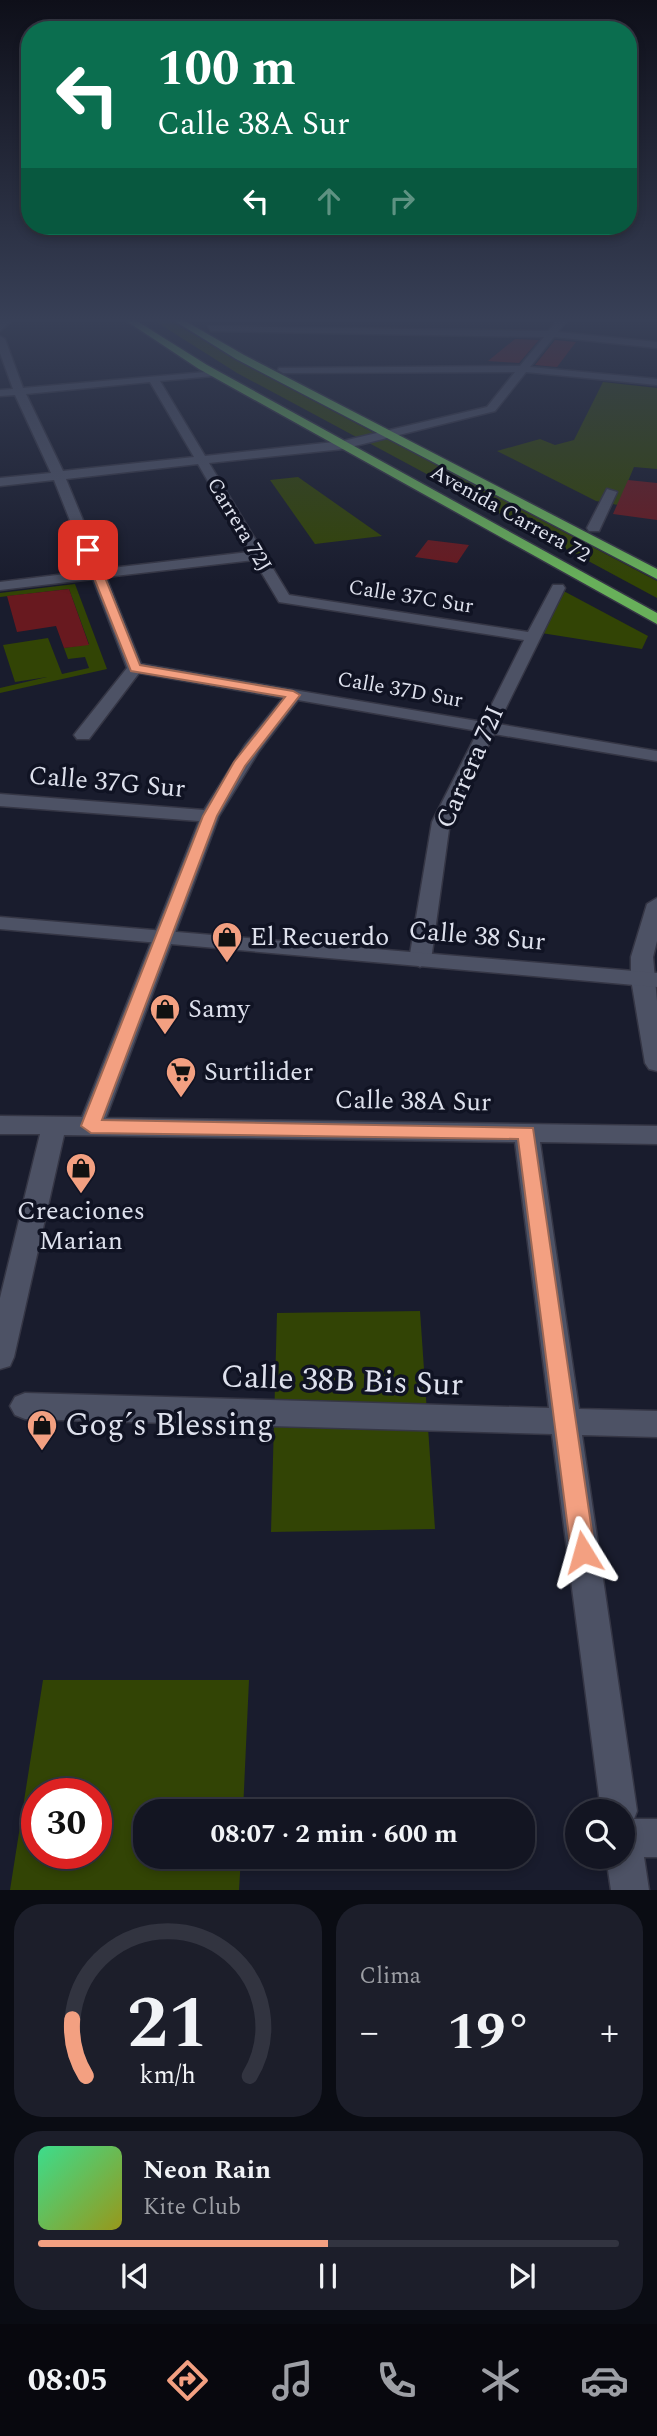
<!DOCTYPE html>
<html lang="es">
<head>
<meta charset="utf-8">
<style>
  :root { --surface:#131522; --page:#1c1e2a; --text:#f1f3f6; --muted:#9d9fa5; --line:#323440; --accent:#f3a081 }
  body { margin:0; font-family:Spectral,serif; background:var(--page); color:var(--text); height:100vh; display:flex; flex-direction:column; font-size:26px; white-space:nowrap }
  * { box-sizing:border-box; margin:0 }
  p { font-size:23px; color:var(--muted) }
  .icon { flex:none; width:38px; height:38px; fill:none; stroke:currentColor; stroke-width:2; stroke-linecap:round; stroke-linejoin:round }
  .map { position:relative; height:1890px; overflow:hidden }
  .side { display:flex; flex-direction:column; gap:14px; padding:14px; background:#0a0c13; flex:1 }
  .side>* { flex:none }
  .top-card { position:absolute; left:21px; top:21px; width:616px; height:214px; border-radius:28px; box-shadow:0 4px 10px #0003,0 0 0 2px var(--line); background:#0b6e4f; color:#fff; overflow:hidden }
  .controls { position:absolute; left:565px; top:1799px; display:grid; gap:14px }
  .controls a { display:grid; place-items:center; width:70px; height:70px; border-radius:50%; background:var(--surface); box-shadow:0 4px 10px #0003,0 0 0 2px var(--line); font-size:35px }
  .speed { position:absolute; left:21px; top:1778px; display:flex; gap:14px; font-size:35px; font-weight:700; text-align:center }
  .speed>* { display:grid; place-content:center; width:91px; height:91px; border-radius:50%; background:var(--surface); box-shadow:0 4px 10px #0003,0 0 0 2px var(--line); line-height:1 }
  .speed .limit { border:10px solid #d22; background:#fff; color:#111 }
  .pin { position:absolute; display:grid; place-items:center; width:60px; height:60px; color:#fff; margin:-30px; border-radius:14px; box-shadow:0 4px 10px #0006 }
  .me { position:absolute; width:77px; margin:-38px; rotate:352deg; stroke-linejoin:round; filter:drop-shadow(0 0 5px #0008) }
  .turn { display:flex; align-items:center; gap:24px; height:147px; padding:0 21px; font-size:32px }
  .turn .icon { width:91px; height:91px; stroke-width:2.5 }
  .turn b { display:block; font-size:49px; line-height:60px }
  .lanes { display:flex; align-items:center; height:66px; padding:0 21px; background:#0003; justify-content:center; gap:35px; direction:ltr }
  .lanes .off { opacity:.35 }
  .big { font-size:52px; font-weight:700; line-height:1.1 }
  .side .widget { flex:1; display:flex; flex-direction:column; justify-content:center; gap:10px; min-width:0; padding:0 24px; border-radius:28px; background:var(--page) }
  .side .dial { align-items:center; gap:0 }
  .dial svg { height:182px; overflow:visible; fill:none; stroke:var(--line); stroke-width:7; stroke-linecap:round; text-anchor:middle }
  .dial text { fill:var(--text); stroke:none }
  .song { display:flex; align-items:center; gap:21px }
  .cover { width:84px; height:84px; border-radius:10px; background:linear-gradient(135deg,hsl(150 70% 55%),hsl(60 70% 35%)) }
  .played { height:7px; border-radius:4px; background:linear-gradient(90deg,var(--accent) 50%,var(--line) 50%) }
  .keys { display:flex; justify-content:space-around; direction:ltr }
  .heat { display:flex; justify-content:space-between; align-items:center; font-size:38px; direction:ltr }
  .side .tiles { flex:1; display:grid; gap:14px; grid-template-columns:1fr 1fr }
  .widget:last-child { grid-column:span 2 }
  .trip { position:absolute; left:133px; top:1799px; width:402px; height:70px; border-radius:28px; background:var(--surface); box-shadow:0 4px 10px #0003,0 0 0 2px var(--line); font-weight:700; line-height:70px; text-align:center }
  .dock { display:flex; height:112px; justify-content:space-around; align-items:center; background:#08080e; color:var(--muted) }
  .dock .icon { width:49px; height:49px }
  .dock .current { color:var(--accent) }
  .dock b { font-size:32px; color:var(--text) }
  .map>svg:first-child { display:block }
  .green { fill:#324405; fill-rule:evenodd }
  .building { fill:#68191f }
  .lines { fill:none; stroke-linecap:round; stroke-linejoin:round }
  .street-casing { stroke:#353645; stroke-width:3 }
  .secondary-casing { stroke:#353645; stroke-width:3 }
  .highway-casing { stroke:#353645; stroke-width:3 }
  .street { fill:#4d5265; fill-rule:evenodd }
  .secondary { fill:#4d5265; fill-rule:evenodd }
  .highway { fill:#68b05a; fill-rule:evenodd }
  .route { fill:#f3a081; stroke:#9e6854; stroke-width:2 }
  .labels { text-anchor:middle; dominant-baseline:central; stroke-width:7; stroke-linejoin:round; paint-order:stroke }
  .far-street-label { font-size:21px; fill:#dee1ed; stroke:#101323 }
  .street-label { font-size:26px; fill:#dee1ed; stroke:#101323 }
  .poi-label { font-size:26px; fill:#dee1ed; stroke:#101323; text-anchor:start }
  .near-street-label { font-size:32px; fill:#dee1ed; stroke:#101323 }
  .near-poi-label { font-size:32px; fill:#dee1ed; stroke:#101323; text-anchor:start }
</style>
</head>
<body>
<div class="map">
<svg width="657" height="1890" viewBox="0 0 657 1890">
  <rect width="100%" height="100%" fill="#191c2d"/>
  <g class="green">
    <path d="M150,318H165L259,372L378,435L360,439L237,373Z"/>
    <path d="M603,382L657,388V469L634,467L618,505L596,501L497,451L540,439L555,445L574,440Z"/>
    <path d="M387,439L657,581V598L369,443Z"/>
    <path d="M298,477L382,536L315,544L270,480Z"/>
    <path d="M75,584L107,669L0,693V688L47,677L15,682L3,645L48,638L62,674L89,668L85,657L68,659L64,648L89,644L69,589L0,597V593Z"/>
    <path d="M558,588L648,636L642,649L535,632Z"/>
    <path d="M420,1311L435,1529L271,1532L277,1313Z"/>
    <path d="M43,1680H249L243,1811H145V1857H241L239,1890H10ZM37,1794H96V1853H37Z"/>
  </g>
  <g class="building">
    <path d="M515,339L539,340L519,363L488,361Z"/>
    <path d="M555,340L576,342L557,367L535,365Z"/>
    <path d="M628,480L657,483V520L613,514Z"/>
    <path d="M428,540L469,545L457,563L415,557Z"/>
    <path d="M69,589L89,645L64,648L56,626L17,632L7,596Z"/>
  </g>
  <g class="lines">
    <g class="street-casing">
      <g id="street">
        <path d="M5,318H15L0,331V323Z"/>
        <path d="M559,318H569L558,332L657,342V348L554,337L530,367L657,379V385L526,372L495,411L343,449L209,463L289,595L528,632L553,585H563L565,588L498,724L657,751V761L494,734L450,822L431,960L420,967L409,960L432,822L478,731L298,700L259,751L219,816L106,1118L657,1126V1144L540,1142L579,1409L657,1411V1437L582,1435L637,1811L634,1819H657V1857H644L649,1890H611L606,1857H623V1811H601L552,1434L25,1419L15,1415L10,1406L15,1397L25,1393L549,1408L515,1142L64,1135L14,1357L10,1366L0,1369V1298L40,1134H0V1116L82,1117L199,821L0,806V794L204,810L245,745L283,698L139,673L89,739H77L74,735L77,731L127,668L93,579L0,590V582L90,571L54,480L0,486V478L51,473L15,395L0,396V390L13,389L0,353V336L5,339L23,388L217,371L218,373L213,376L160,381L205,456L343,441L487,407L515,372L283,373L278,370L279,368L520,366L544,337L211,331L208,326L548,331ZM150,382L194,457L63,471L26,394ZM198,464L249,552L103,569L66,479ZM254,560L279,602L524,640L483,722L141,664L106,577Z"/>
        <path d="M607,489L617,492L599,531H589L587,528Z"/>
        <path d="M657,898V941L653,957L657,1001V1071L649,1069L645,1063L631,979V957L647,904Z"/>
      </g>
    </g>
    <g class="secondary-casing">
      <path id="secondary" d="M0,917L657,973V987L0,929Z"/>
    </g>
    <g class="highway-casing">
      <g id="highway">
        <path d="M122,318H132L207,365L657,613V624L199,369Z"/>
        <path d="M170,318H180L244,355L657,569V579L236,359Z"/>
      </g>
    </g>
    <use href="#street" class="street"/>
    <use href="#secondary" class="secondary"/>
    <use href="#highway" class="highway"/>
  </g>
  <linearGradient id="sky" x2="0" y2="1"><stop stop-color="#0e0f19"/><stop offset="0.55" stop-color="#384057"/><stop offset="1" stop-color="#384057" stop-opacity="0"/></linearGradient>
  <rect width="657" height="582" fill="url(#sky)"/>
  <path class="route" d="M88,546L94,550L140,665L293,691L300,695L245,766L217,816L102,1120L533,1128L595,1552L592,1560L583,1563L574,1560L571,1552L518,1139L91,1133L81,1126L203,816L234,762L285,697L131,671L83,550Z"/>
  <defs>
    <g id="shop-pin" transform="scale(1.575)"><path d="M0 17L-7.5 6A9.5 9.5 0 1 1 7.5 6Z" fill="#f3a081" stroke="#101323"/><path d="M-5-2.5h2.3a2.7 3.5 0 0 1 5.4 0H5L5.5 6h-11ZM-1.5-2.5h3a1.5 2.3 0 0 0-3 0Z" fill="#111"/></g>
    <g id="supermarket-pin" transform="scale(1.575)"><path d="M0 17L-7.5 6A9.5 9.5 0 1 1 7.5 6Z" fill="#f3a081" stroke="#101323"/><path d="M-6-5.5h2.5l.6 2H6L4.5 2H-2.5L-4.4-4H-6ZM-1.5 3.2a1.3 1.3 0 1 0 .1 0ZM3 3.2a1.3 1.3 0 1 0 .1 0Z" fill="#111"/></g>
  </defs>
  <g fill-rule="evenodd">
    <use href="#shop-pin" x="227" y="937"/>
    <use href="#shop-pin" x="165" y="1009"/>
    <use href="#supermarket-pin" x="181" y="1072"/>
    <use href="#shop-pin" x="81" y="1168"/>
    <use href="#shop-pin" x="42" y="1425"/>
  </g>
  <g class="labels">
    <g class="far-street-label">
      <text transform="translate(510 514) rotate(29)">Avenida Carrera 72</text>
      <text transform="translate(239 525) rotate(59)">Carrera 72J</text>
      <text transform="translate(411 597) rotate(9)">Calle 37C Sur</text>
      <text transform="translate(400 690) rotate(10)">Calle 37D Sur</text>
    </g>
    <g class="street-label">
      <text transform="translate(470 767) rotate(-66)">Carrera 72I</text>
      <text transform="translate(107 782) rotate(5)">Calle 37G Sur</text>
      <text transform="translate(477 936) rotate(5)">Calle 38 Sur</text>
      <text transform="translate(413 1101) rotate(1)">Calle 38A Sur</text>
    </g>
    <g class="poi-label">
      <text x="250" y="937">El Recuerdo</text>
      <text x="188" y="1009">Samy</text>
      <text x="204" y="1072">Surtilider</text>
      <text x="81" y="1211" text-anchor="middle">Creaciones<tspan x="81" dy="30">Marian</tspan></text>
    </g>
    <g class="near-street-label">
      <text transform="translate(342 1381) rotate(2)">Calle 38B Bis Sur</text>
    </g>
    <g class="near-poi-label">
      <text x="65" y="1425">Gog´s Blessing</text>
    </g>
  </g>
</svg>
<div class="controls">
<a><svg class="icon" aria-label="search" viewBox="0 0 24 24"><circle cx="10" cy="10" r="6"/><path d="M15 15l6 6"/></svg></a>
</div>
<div class="speed"><div class="limit">30</div></div>
<div class="pin" style="left:88px;top:550px;background:#d93025"><svg class="icon" aria-label="arrive" viewBox="0 0 24 24"><path d="M6 21V4h12l-3 4 3 4H6"/></svg></div>
<svg class="me" style="left:583px;top:1552px" viewBox="-20 -20 40 40"><path d="M0-17L14 15 0 8-14 15z" fill="#f3a081" stroke="#fff" stroke-width="4"/></svg>
<div class="trip">08:07 · 2 min · 600 m</div>
<div class="top-card">
<div class="turn"><svg class="icon" aria-label="left" viewBox="0 0 24 24"><path d="M17 20v-9H6M10 6l-5 5 5 5"/></svg><div><b>100 m</b>Calle 38A Sur</div></div>
<div class="lanes"><svg class="icon" aria-label="left" viewBox="0 0 24 24"><path d="M17 20v-9H6M10 6l-5 5 5 5"/></svg><svg class="icon off" aria-label="ahead" viewBox="0 0 24 24"><path d="M12 20V5M6 11l6-6 6 6"/></svg><svg class="icon off" aria-label="right" viewBox="0 0 24 24"><path d="M7 20v-9h11M14 6l5 5-5 5"/></svg></div>
</div>
</div>
<section class="side">
<div class="tiles">
<div class="widget dial"><svg viewBox="0 0 100 80">
<path d="M14 69A42 42 0 1 1 86 69"/>
<path d="M14 69A42 42 0 0 1 8 44" stroke="#f3a081"/>
<text x="50" y="56" font-size="32" font-weight="700">21</text>
<text x="50" y="72" font-size="11">km/h</text>
</svg></div>
<div class="widget"><p>Clima</p>
<div class="heat"><a>−</a><b class="big">19°</b><a>+</a></div>
</div>
<div class="widget">
<div class="song"><i class="cover"></i><div><b>Neon Rain</b><p>Kite Club</p></div></div>
<div class="played"></div>
<div class="keys"><svg class="icon" aria-label="previous" viewBox="0 0 24 24"><path d="M18 5L8 12l10 7zM5 5v14"/></svg><svg class="icon" aria-label="pause" viewBox="0 0 24 24"><path d="M8 5v14M16 5v14"/></svg><svg class="icon" aria-label="next" viewBox="0 0 24 24"><path d="M6 5l10 7-10 7zM19 5v14"/></svg></div>
</div>
</div>
</section>
<nav class="dock">
<b>08:05</b>
<svg class="icon current" aria-label="directions" viewBox="0 0 24 24"><path d="M12 3l9 9-9 9-9-9zM9 14v-3h6M13 9l2 2-2 2"/></svg>
<svg class="icon" aria-label="music" viewBox="0 0 24 24"><path d="M9 18V5l10-2v13"/><circle cx="6" cy="18" r="3"/><circle cx="16" cy="16" r="3"/></svg>
<svg class="icon" aria-label="phone" viewBox="0 0 24 24"><path d="M5 4h4l2 5-3 2q2 4 5 5l2-3 5 2v4C11 20 4 13 5 4z"/></svg>
<svg class="icon" aria-label="climate" viewBox="0 0 24 24"><path d="M12 3v18M4 7l16 10M4 17L20 7"/></svg>
<svg class="icon" aria-label="car" viewBox="0 0 24 24"><path d="M5 17H2v-5l4-1 3-4h7l3 4 3 1v5h-3M9 17h6M6 11h13"/><circle cx="7" cy="17" r="2"/><circle cx="17" cy="17" r="2"/></svg>
</nav>
</body>
</html>
